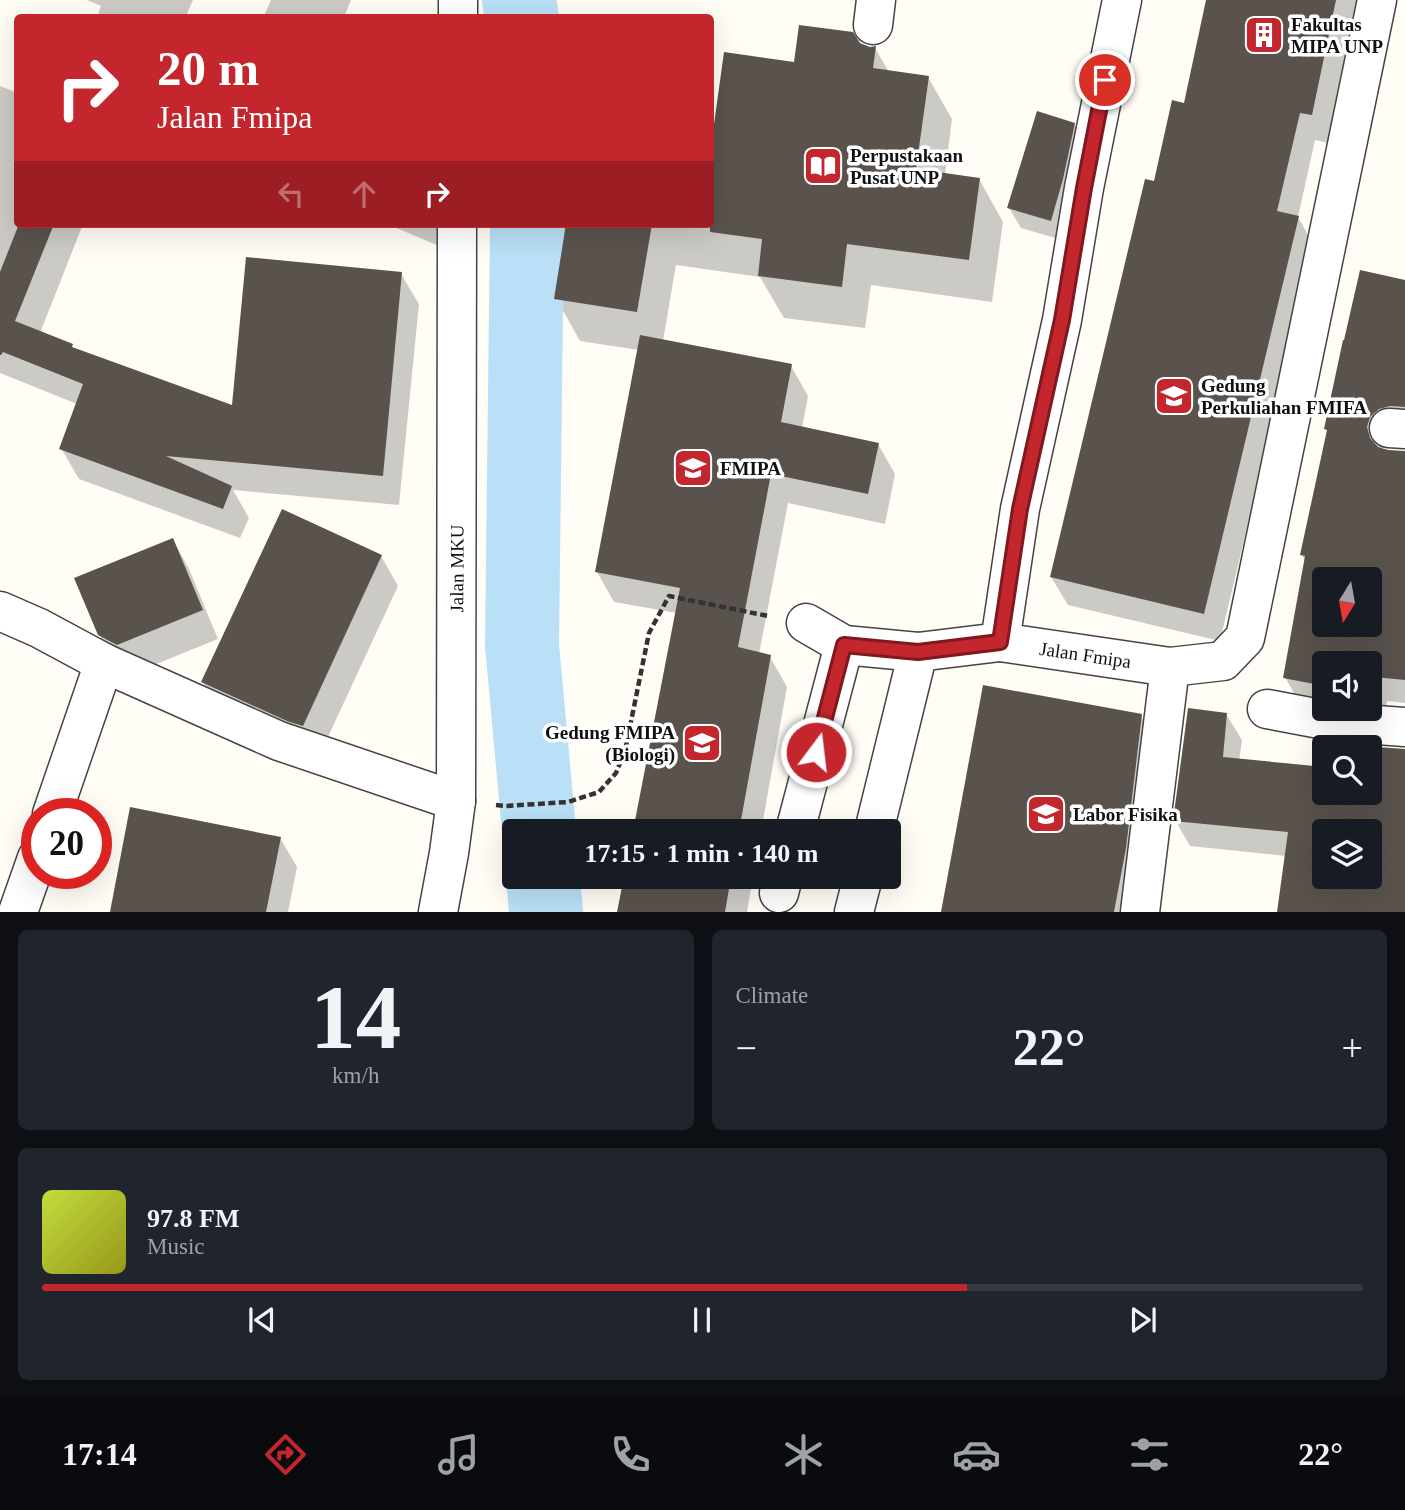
<!DOCTYPE html>
<html lang="en">
<head>
<meta charset="utf-8">
<style>
  :root { --surface:#171b24; --page:#20242c; --text:#f1f3f6; --muted:#9ea1a6; --line:#363941; --accent:#c4262e }
  body { margin:0; font-family:"Times New Roman",serif; background:var(--page); color:var(--text); height:100vh; display:flex; flex-direction:column; font-size:26px; white-space:nowrap }
  * { box-sizing:border-box; margin:0 }
  p { font-size:23px; color:var(--muted) }
  .icon { flex:none; width:38px; height:38px; fill:none; stroke:currentColor; stroke-width:2; stroke-linecap:round; stroke-linejoin:round }
  .map { position:relative; height:912px; overflow:hidden }
  .panel { display:flex; flex-direction:column; gap:18px; padding:18px; background:#0d0f14; flex:1 }
  .panel>* { flex:none }
  .top-card { position:absolute; left:14px; top:14px; width:700px; height:214px; border-radius:7px; box-shadow:0 7px 28px #0002; background:#c4262e; color:#fff; overflow:hidden }
  .needle { width:46px; rotate:191deg }
  .fabs { position:absolute; left:1312px; top:567px; display:grid; gap:14px }
  .fabs a { display:grid; place-items:center; width:70px; height:70px; border-radius:7px; background:var(--surface); box-shadow:0 7px 28px #0002; font-size:35px }
  .speed { position:absolute; left:21px; top:798px; display:flex; gap:14px; font-size:35px; font-weight:700; text-align:center }
  .speed>* { display:grid; place-content:center; width:91px; height:91px; border-radius:50%; background:var(--surface); box-shadow:0 7px 28px #0002; line-height:1 }
  .speed .limit { border:10px solid #d22; background:#fff; color:#111 }
  .pin { position:absolute; display:grid; place-items:center; width:60px; height:60px; color:#fff; margin:-30px; border:4px solid #fff; border-radius:50%; box-shadow:0 2px 7px #0007 }
  .me { position:absolute; width:77px; margin:-38px; rotate:15deg; stroke-linejoin:round; filter:drop-shadow(0 0 5px #0008) }
  .turn { display:flex; align-items:center; gap:24px; height:147px; padding:0 28px; font-size:32px }
  .turn .icon { width:91px; height:91px; stroke-width:2.5 }
  .turn b { display:block; font-size:49px; line-height:60px }
  .lanes { display:flex; align-items:center; height:66px; padding:0 28px; background:#0003; justify-content:center; gap:35px; direction:ltr }
  .lanes .off { opacity:.35 }
  .big { font-size:52px; font-weight:700; line-height:1.1 }
  .panel .tile { flex:1; display:flex; flex-direction:column; justify-content:center; gap:10px; min-width:0; padding:0 24px; border-radius:10px; background:var(--page) }
  .panel .dial { align-items:center; gap:0 }
  .dial b { font-size:91px; line-height:1 }
  .song { display:flex; align-items:center; gap:21px }
  .cover { width:84px; height:84px; border-radius:10px; background:linear-gradient(135deg,hsl(70 70% 55%),hsl(60 70% 35%)) }
  .played { height:7px; border-radius:4px; background:linear-gradient(90deg,var(--accent) 70%,var(--line) 70%) }
  .keys { display:flex; justify-content:space-around; direction:ltr }
  .heat { display:flex; justify-content:space-between; align-items:center; font-size:38px; direction:ltr }
  .panel .tiles { flex:1; display:grid; gap:18px; grid-template-columns:1fr 1fr }
  .tile:last-child { grid-column:span 2 }
  .trip { position:absolute; left:502px; top:819px; width:399px; height:70px; border-radius:7px; background:var(--surface); box-shadow:0 7px 28px #0002; font-weight:700; line-height:70px; text-align:center }
  .tab-bar { display:flex; height:112px; justify-content:space-around; align-items:center; background:#090b0e; color:var(--muted) }
  .tab-bar .icon { width:49px; height:49px }
  .tab-bar .selected { color:var(--accent) }
  .tab-bar b { font-size:32px; color:var(--text) }
  .map>svg:first-child { display:block }
  .shadow { fill:#0003; fill-rule:evenodd }
  .lines { fill:none; stroke-linecap:round; stroke-linejoin:round }
  .river { stroke:#b9e0f7; stroke-width:74 }
  .building { fill:#5a524d; fill-rule:evenodd }
  .minor-casing { stroke:#444; stroke-width:41 }
  .path { stroke:#333; stroke-width:4.5; stroke-dasharray:7 3.5; stroke-linecap:butt }
  .minor { stroke:#fff; stroke-width:38 }
  .route-casing { stroke:#7f191e; stroke-width:18 }
  .route { stroke:#c4262e; stroke-width:12 }
  .labels { text-anchor:middle; dominant-baseline:central; stroke-width:7; stroke-linejoin:round; paint-order:stroke }
  .poi-label { font-size:19px; font-weight:bold; fill:#111; stroke:#fff; text-anchor:start }
  .street-label { font-size:19px; fill:#111; stroke:#fff }
</style>
</head>
<body>
<div class="map">
<svg width="1405" height="912" viewBox="0 0 1405 912">
  <rect width="100%" height="100%" fill="#fffdf5"/>
  <g class="shadow">
    <path d="M87,0H193L185,18H97L101,6Z"/>
    <path d="M271,0H351L344,17L346,18H263Z"/>
    <path d="M1208,0H1357L1328,143L1315,140L1298,217L1314,246L1220,641L1068,605L1051,577L1155,184L1186,105Z"/>
    <path d="M859,44L869,48H875L889,72L928,77L952,119L945,175L979,179L1003,222L992,302L871,285L865,328L784,318L760,277L676,265L663,341L791,366L808,396L802,428L878,444L895,474L885,524L788,503L759,654L770,657L787,687L761,831H635L677,613L614,602L597,572L639,350L580,341L556,298L564,248L555,232L556,224H710V141H714L796,64Z"/>
    <path d="M0,86L18,93V224H83L40,333L71,345L74,350L234,407L401,274L419,304L399,505L233,490L249,518L240,538L79,479L61,448L77,404L0,373Z"/>
    <path d="M1074,124L1086,145L1062,240L1021,228L1009,208Z"/>
    <path d="M387,224H442L439,246Z"/>
    <path d="M1405,282V430L1385,440L1382,449L1405,452V703L1387,701L1383,726L1370,709V663H1325V707L1299,702L1285,677L1306,562L1302,555L1328,432L1326,429ZM1325,579H1370V625H1325Z"/>
    <path d="M173,540L189,569L218,639L134,673L116,664L99,634Z"/>
    <path d="M381,556L398,586L320,754L220,711L203,682Z"/>
    <path d="M1226,714L1242,740L1239,761L1315,768L1319,743L1360,747H1325V793H1370L1405,750V912H1279L1286,856L1190,846L1175,820ZM1325,831H1370V877H1325Z"/>
    <path d="M1141,716L1159,746L1136,912H943Z"/>
    <path d="M280,838L297,867L288,912H111Z"/>
    <path d="M626,877H753L747,912H619Z"/>
  </g>
  <g class="lines">
    <g class="river">
      <path d="M519,0L522,18"/>
      <path d="M527,224L522,645L539,831"/>
      <path d="M543,877L546,912"/>
    </g>
  </g>
  <g class="building">
    <path d="M1206,0H1336L1312,115L1300,113L1277,211L1299,216L1204,614L1050,577L1145,179L1154,181L1172,100L1184,103Z"/>
    <path d="M799,25L853,32L860,43L870,47L876,46L873,68L929,76L916,169L980,178L969,260L847,244L842,287L758,276L762,239L710,232V153L724,52L794,62Z"/>
    <path d="M1037,111L1075,123L1063,179L1051,221L1007,208Z"/>
    <path d="M19,224H54L15,321L73,344L72,347L232,405L246,257L402,272L383,476L166,456L232,486L223,509L59,449L83,384L3,352L1,355H0V272Z"/>
    <path d="M566,224H652L637,312L554,299Z"/>
    <path d="M1360,270L1405,280V407L1390,406L1379,409L1370,417L1367,427L1370,438L1378,447L1388,450L1405,451V680L1374,677L1370,697V663H1325V686L1283,678L1305,556L1300,555L1327,430L1324,429L1343,340H1344ZM1325,579H1370V625H1325Z"/>
    <path d="M640,335L792,364L781,422L879,443L868,494L771,474L738,647L771,655L739,831H633L680,588L595,572Z"/>
    <path d="M282,509L382,555L303,726L287,721L201,682Z"/>
    <path d="M173,538L203,610L117,645L98,635L74,578Z"/>
    <path d="M983,685L1142,714L1126,848L1114,912H941Z"/>
    <path d="M1188,708L1227,713L1223,757L1314,766L1317,741L1334,744L1405,749V912H1277L1288,832L1173,821ZM1325,747H1370V793H1325ZM1325,831H1370V877H1325Z"/>
    <path d="M130,807L281,837L266,912H110Z"/>
    <path d="M624,877H731L725,912H617Z"/>
  </g>
  <g class="lines">
    <g class="minor-casing">
      <g id="minor">
        <path id="s1" d="M1122,0L1084,188L1062,320L1020,509L1000,642L1170,667"/>
        <path d="M458,18V0"/>
        <path d="M873,25L876,0"/>
        <path d="M1389,428L1405,429"/>
        <path d="M0,611L39,628L104,663"/>
        <path d="M806,623L844,645L918,652L1000,642"/>
        <path d="M1267,709L1336,722L1405,727"/>
        <path d="M52,814L104,663L279,741L456,801"/>
        <path d="M795,831L844,645"/>
        <path d="M874,831L918,652"/>
        <path d="M779,893L783,877"/>
        <path d="M18,912L37,858"/>
        <path id="s2" d="M438,912L449,853L456,801L457,224"/>
        <path d="M854,912L863,877"/>
        <path d="M1140,912L1170,667L1223,661L1245,638L1377,0"/>
      </g>
    </g>
    <path class="path" d="M496,805L506,806L568,802L599,792L616,773L625,751L649,633L669,596L768,616"/>
    <use href="#minor" class="minor"/>
  </g>
  <g class="lines">
    <g class="route-casing">
      <path id="route" d="M816,752L844,645L918,652L1000,642L1020,509L1062,320L1084,188L1105,80"/>
    </g>
    <use href="#route" class="route"/>
  </g>
  <defs>
    <g id="building-square" transform="scale(2.0125)"><rect x="-9" y="-9" width="18" height="18" rx="4" fill="#c4262e" stroke="#fff"/><path d="M-4-6H4V6H1V3H-1V6H-4ZM-2.5-4.3h1.7v1.8h-1.7ZM.8-4.3h1.7v1.8H.8ZM-2.5-1h1.7V.8h-1.7ZM.8-1h1.7V.8H.8Z" fill="#fff"/></g>
    <g id="library-square" transform="scale(2.0125)"><rect x="-9" y="-9" width="18" height="18" rx="4" fill="#c4262e" stroke="#fff"/><path d="M-6-4Q-3-5.5-.7-3.5V5Q-3 3-6 4ZM6-4Q3-5.5 .7-3.5V5Q3 3 6 4Z" fill="#fff"/></g>
    <g id="university-square" transform="scale(2.0125)"><rect x="-9" y="-9" width="18" height="18" rx="4" fill="#c4262e" stroke="#fff"/><path d="M0-5L7-2L0 1L-7-2ZM-4 1L0 2.5L4 1V4Q0 6-4 4Z" fill="#fff"/></g>
  </defs>
  <g fill-rule="evenodd">
    <use href="#building-square" x="1264" y="35"/>
    <use href="#library-square" x="823" y="166"/>
    <use href="#university-square" x="1174" y="396"/>
    <use href="#university-square" x="693" y="468"/>
    <use href="#university-square" x="702" y="743"/>
    <use href="#university-square" x="1046" y="814"/>
  </g>
  <g class="labels">
    <g class="poi-label">
      <text x="1291" y="24">Fakultas<tspan x="1291" dy="22">MIPA UNP</tspan></text>
      <text x="850" y="155">Perpustakaan<tspan x="850" dy="22">Pusat UNP</tspan></text>
      <text x="1201" y="385">Gedung<tspan x="1201" dy="22">Perkuliahan FMIFA</tspan></text>
      <text x="720" y="468">FMIPA</text>
      <text x="675" y="732" text-anchor="end">Gedung FMIPA<tspan x="675" dy="22">(Biologi)</tspan></text>
      <text x="1073" y="814">Labor Fisika</text>
    </g>
    <g class="street-label">
      <text stroke="none"><textPath href="#s2" startOffset="345">Jalan MKU</textPath></text>
      <text stroke="none"><textPath href="#s1" startOffset="740">Jalan Fmipa</textPath></text>
    </g>
  </g>
</svg>
<div class="fabs">
<a><svg class="needle" viewBox="-14 -14 28 28"><path d="M0-13l5 13h-10z" fill="#e53935"/><path d="M0 13l5-13h-10z" fill="#9ea1a6"/></svg></a>
<a><svg class="icon" aria-label="sound" viewBox="0 0 24 24"><path d="M4 9h4l5-4v14l-5-4H4zM17 9q2 3 0 6"/></svg></a>
<a><svg class="icon" aria-label="search" viewBox="0 0 24 24"><circle cx="10" cy="10" r="6"/><path d="M15 15l6 6"/></svg></a>
<a><svg class="icon" aria-label="layers" viewBox="0 0 24 24"><path d="M12 4l9 5-9 5-9-5zM3 14l9 5 9-5"/></svg></a>
</div>
<div class="speed"><div class="limit">20</div></div>
<div class="pin" style="left:1105px;top:80px;background:#d93025"><svg class="icon" aria-label="arrive" viewBox="0 0 24 24"><path d="M6 21V4h12l-3 4 3 4H6"/></svg></div>
<svg class="me" style="left:816px;top:752px" viewBox="-20 -20 40 40"><circle r="17" fill="#c4262e" stroke="#fff" stroke-width="3"/><path d="M0-11L8 9 0 5-8 9z" fill="#fff"/></svg>
<div class="trip">17:15 · 1 min · 140 m</div>
<div class="top-card">
<div class="turn"><svg class="icon" aria-label="right" viewBox="0 0 24 24"><path d="M7 20v-9h11M14 6l5 5-5 5"/></svg><div><b>20 m</b>Jalan Fmipa</div></div>
<div class="lanes"><svg class="icon off" aria-label="left" viewBox="0 0 24 24"><path d="M17 20v-9H6M10 6l-5 5 5 5"/></svg><svg class="icon off" aria-label="ahead" viewBox="0 0 24 24"><path d="M12 20V5M6 11l6-6 6 6"/></svg><svg class="icon" aria-label="right" viewBox="0 0 24 24"><path d="M7 20v-9h11M14 6l5 5-5 5"/></svg></div>
</div>
</div>
<section class="panel">
<div class="tiles">
<div class="tile dial"><b>14</b><p>km/h</p></div>
<div class="tile"><p>Climate</p>
<div class="heat"><a>−</a><b class="big">22°</b><a>+</a></div>
</div>
<div class="tile">
<div class="song"><i class="cover"></i><div><b>97.8 FM</b><p>Music</p></div></div>
<div class="played"></div>
<div class="keys"><svg class="icon" aria-label="previous" viewBox="0 0 24 24"><path d="M18 5L8 12l10 7zM5 5v14"/></svg><svg class="icon" aria-label="pause" viewBox="0 0 24 24"><path d="M8 5v14M16 5v14"/></svg><svg class="icon" aria-label="next" viewBox="0 0 24 24"><path d="M6 5l10 7-10 7zM19 5v14"/></svg></div>
</div>
</div>
</section>
<nav class="tab-bar">
<b>17:14</b>
<svg class="icon selected" aria-label="directions" viewBox="0 0 24 24"><path d="M12 3l9 9-9 9-9-9zM9 14v-3h6M13 9l2 2-2 2"/></svg>
<svg class="icon" aria-label="music" viewBox="0 0 24 24"><path d="M9 18V5l10-2v13"/><circle cx="6" cy="18" r="3"/><circle cx="16" cy="16" r="3"/></svg>
<svg class="icon" aria-label="phone" viewBox="0 0 24 24"><path d="M5 4h4l2 5-3 2q2 4 5 5l2-3 5 2v4C11 20 4 13 5 4z"/></svg>
<svg class="icon" aria-label="climate" viewBox="0 0 24 24"><path d="M12 3v18M4 7l16 10M4 17L20 7"/></svg>
<svg class="icon" aria-label="car" viewBox="0 0 24 24"><path d="M5 17H2v-5l4-1 3-4h7l3 4 3 1v5h-3M9 17h6M6 11h13"/><circle cx="7" cy="17" r="2"/><circle cx="17" cy="17" r="2"/></svg>
<svg class="icon" aria-label="filters" viewBox="0 0 24 24"><path d="M4 7h16M4 17h16"/><circle cx="9" cy="7" r="2"/><circle cx="15" cy="17" r="2"/></svg>
<b>22°</b>
</nav>
</body>
</html>
